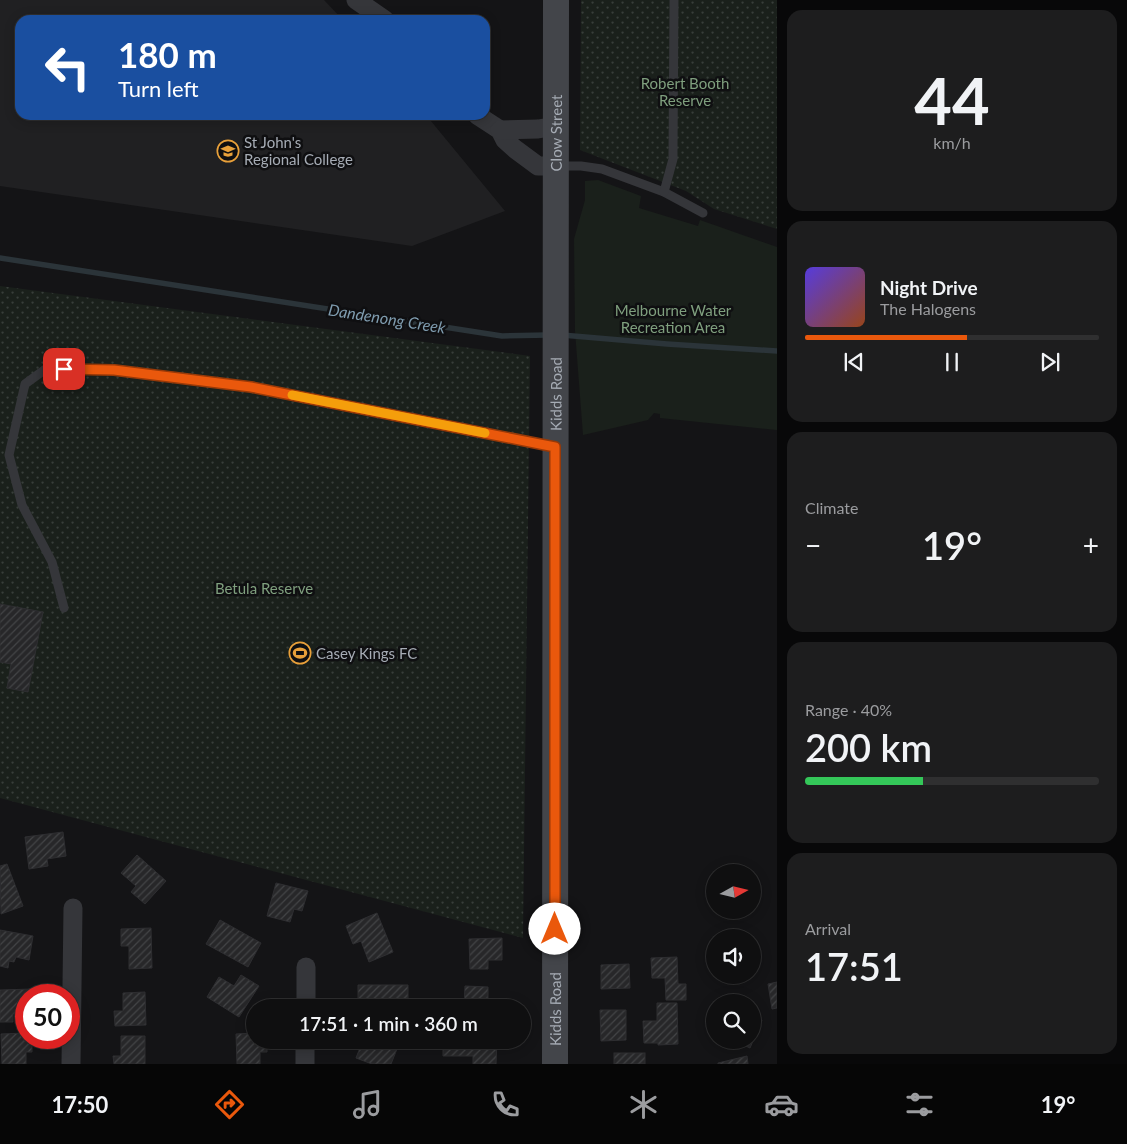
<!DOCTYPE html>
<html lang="en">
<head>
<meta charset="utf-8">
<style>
  :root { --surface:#0f0f10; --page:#1d1d1e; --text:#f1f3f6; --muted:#9b9c9f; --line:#2f2f30; --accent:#ea580c }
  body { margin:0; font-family:Lato,sans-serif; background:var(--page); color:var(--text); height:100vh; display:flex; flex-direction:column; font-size:19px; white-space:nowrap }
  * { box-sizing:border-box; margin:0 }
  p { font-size:16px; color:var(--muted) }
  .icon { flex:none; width:28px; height:28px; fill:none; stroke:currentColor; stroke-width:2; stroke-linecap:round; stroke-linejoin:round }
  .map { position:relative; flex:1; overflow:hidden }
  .side { display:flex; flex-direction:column; gap:10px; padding:10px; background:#080809; width:350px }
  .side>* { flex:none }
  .top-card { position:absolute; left:15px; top:15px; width:475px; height:105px; border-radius:15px; box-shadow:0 2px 12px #0003,0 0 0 1px var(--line); background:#1a4fa0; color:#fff; overflow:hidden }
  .needle { width:32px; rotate:82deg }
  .tools { position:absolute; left:706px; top:864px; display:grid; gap:10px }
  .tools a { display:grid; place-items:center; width:55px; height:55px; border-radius:50%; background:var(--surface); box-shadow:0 2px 12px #0003,0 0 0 1px var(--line); font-size:25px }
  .speed { position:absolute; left:15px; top:984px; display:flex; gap:10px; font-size:25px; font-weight:700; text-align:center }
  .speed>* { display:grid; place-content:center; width:65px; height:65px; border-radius:50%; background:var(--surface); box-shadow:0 2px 12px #0003,0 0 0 1px var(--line); line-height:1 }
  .speed .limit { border:8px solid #d22; background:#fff; color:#111 }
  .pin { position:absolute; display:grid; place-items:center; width:42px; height:42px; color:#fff; margin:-21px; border-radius:10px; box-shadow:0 2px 8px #0006 }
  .me { position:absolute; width:55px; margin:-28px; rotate:0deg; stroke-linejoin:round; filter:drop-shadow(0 0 4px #0008) }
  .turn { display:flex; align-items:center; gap:18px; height:105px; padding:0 20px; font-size:22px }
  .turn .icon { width:65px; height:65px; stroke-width:2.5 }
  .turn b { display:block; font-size:35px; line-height:42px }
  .big { font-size:38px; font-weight:600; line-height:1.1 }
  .side .tile { flex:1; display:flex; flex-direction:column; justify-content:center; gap:8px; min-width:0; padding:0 18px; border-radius:15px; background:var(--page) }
  .side .dial { align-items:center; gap:0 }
  .dial b { font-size:65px; line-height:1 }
  .song { display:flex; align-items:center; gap:15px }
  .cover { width:60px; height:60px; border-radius:8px; background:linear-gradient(135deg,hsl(250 70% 55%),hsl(20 70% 35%)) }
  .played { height:5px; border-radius:2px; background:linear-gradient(90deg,var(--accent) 55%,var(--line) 55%) }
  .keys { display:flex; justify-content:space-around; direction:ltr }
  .heat { display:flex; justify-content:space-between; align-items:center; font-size:28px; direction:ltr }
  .charge { height:8px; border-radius:4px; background:linear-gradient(90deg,#34c759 40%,var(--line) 0) }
  .trip { position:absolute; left:246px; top:999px; width:285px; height:50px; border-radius:25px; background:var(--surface); box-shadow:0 2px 12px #0003,0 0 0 1px var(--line); font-weight:600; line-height:50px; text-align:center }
  .dock { display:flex; height:80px; justify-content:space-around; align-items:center; background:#060606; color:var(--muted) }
  .dock .icon { width:35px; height:35px }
  .dock .selected { color:var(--accent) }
  .dock b { font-size:22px; color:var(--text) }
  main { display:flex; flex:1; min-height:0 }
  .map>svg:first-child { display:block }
  .built { fill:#202022 }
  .green { fill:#1a201b }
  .park { fill:url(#park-dots) }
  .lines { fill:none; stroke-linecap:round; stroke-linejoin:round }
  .stream { stroke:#2b3439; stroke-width:5.5 }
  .building { fill:url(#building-hatch); stroke:#2e2e31 }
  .service { stroke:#35363a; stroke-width:9 }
  .minor { stroke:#35363a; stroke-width:19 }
  .secondary { stroke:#43454a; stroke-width:26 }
  .route-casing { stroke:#983908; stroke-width:12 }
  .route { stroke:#ea580c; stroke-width:9 }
  .slow { stroke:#f59e0b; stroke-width:9 }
  .labels { text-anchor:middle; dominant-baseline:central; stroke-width:5; stroke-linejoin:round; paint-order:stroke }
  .park-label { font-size:15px; fill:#7f9f7e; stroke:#0f0f11 }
  .street-label { font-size:15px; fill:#a6acb5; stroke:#0f0f11 }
  .poi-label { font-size:15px; fill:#a6acb5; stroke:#0f0f11; text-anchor:start }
  .water-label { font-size:16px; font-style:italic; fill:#7f9caf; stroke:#0f0f11 }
</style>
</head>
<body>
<main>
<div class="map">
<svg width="777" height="1064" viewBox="0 0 777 1064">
  <defs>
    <pattern id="park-dots" width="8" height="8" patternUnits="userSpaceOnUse" patternTransform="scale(1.25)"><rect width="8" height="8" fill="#1a201b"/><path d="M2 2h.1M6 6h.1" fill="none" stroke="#383e3a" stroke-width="1.8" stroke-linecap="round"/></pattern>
    <pattern id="building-hatch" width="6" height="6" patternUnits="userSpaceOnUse" patternTransform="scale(1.25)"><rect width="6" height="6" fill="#272729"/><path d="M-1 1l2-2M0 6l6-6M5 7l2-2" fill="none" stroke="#434446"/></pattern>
  </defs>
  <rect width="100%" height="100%" fill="#141416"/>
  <path class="built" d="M0,0H324L343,20H20V115H426L505,211L412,246L0,186Z"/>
  <path class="green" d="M598,180L641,196L639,208L698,226L700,220L777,247V430L660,418V414L654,413L648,420L583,435L575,331L574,239L585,200V181Z"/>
  <g class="park">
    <path d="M581,0H777V229L714,209L686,191L580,150Z"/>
    <path d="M0,286L530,356L523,938L0,798Z"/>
  </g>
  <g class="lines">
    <g class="stream">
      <path d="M0,258L502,336L548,335"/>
      <path d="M562,335L667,344L777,351"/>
    </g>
  </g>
  <g class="building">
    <path d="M0,604L43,612L28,692L7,688L11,664L0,662Z"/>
    <path d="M63,832L66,856L47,859L48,866L29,869L25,837Z"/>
    <path d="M137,855L166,881L145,904L131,892L136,886L121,873Z"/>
    <path d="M7,864L23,906L1,914L0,866Z"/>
    <path d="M276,883L308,891L302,911L294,909L290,922L267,916Z"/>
    <path d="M377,913L393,952L369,962L361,941L353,944L346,926Z"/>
    <path d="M220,920L261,943L248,967L206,944Z"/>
    <path d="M151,928L152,968L129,969V946H121V929Z"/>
    <path d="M0,930L33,936L29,960L16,957L14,962L9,961L8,968L0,966Z"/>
    <path d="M502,938V960H488V969H470L469,939Z"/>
    <path d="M677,957L678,984H686V1000H666L665,978H652L651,958Z"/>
    <path d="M629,964L630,988L601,989V965Z"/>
    <path d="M241,975L259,986L239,1017L207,997L219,977L234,986Z"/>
    <path d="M777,982V1008L772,1009L768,984Z"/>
    <path d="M358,985H408V1006H393V1008L358,1007Z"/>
    <path d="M465,986L488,987V1008H464Z"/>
    <path d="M32,989V995H26V1014H13V1022H0V990Z"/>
    <path d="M145,992L146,1025L115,1026L114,1011H123V993Z"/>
    <path d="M657,1003H677L678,1044L658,1045V1043H644L643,1021H657Z"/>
    <path d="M600,1010H626V1040L601,1041Z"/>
    <path d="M752,1016L762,1020L750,1048L733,1040H752Z"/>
    <path d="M26,1033V1038H32V1052H26V1064H2L1,1034Z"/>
    <path d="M255,1033V1040H267V1052H260V1064H237L236,1034Z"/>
    <path d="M121,1036H145V1064H114L113,1056H121Z"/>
    <path d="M363,1040H374L397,1049L391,1064H372L356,1058Z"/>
    <path d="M443,1040H497L496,1064H473V1056H443Z"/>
    <rect x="614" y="1053" width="31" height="11"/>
    <path d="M747,1056L748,1064H718V1063Z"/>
  </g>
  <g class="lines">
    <g class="service">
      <path d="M558,166H581L602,169L664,192L703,213"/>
      <path d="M664,192L673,159V153L674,0"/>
      <path d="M64,608L52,562L22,505L9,455L25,384L47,368L114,369L251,387L553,447"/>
    </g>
    <g class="minor">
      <path d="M356,0L385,20"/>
      <path d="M477,115L500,130L505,140L515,149L538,166H556"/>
      <path d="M500,130L538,129L556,126"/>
      <path d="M306,1008V967"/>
      <path d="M71,1064L73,908"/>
      <path d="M305,1064V1040"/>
    </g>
    <path class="secondary" id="s1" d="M555,1064L556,0"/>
  </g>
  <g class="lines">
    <g class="route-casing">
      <path id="route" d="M64,369L114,370L251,387L555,447V929"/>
    </g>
    <use href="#route" class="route"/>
    <path class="slow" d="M292,395L485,433"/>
  </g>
  <defs>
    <g id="school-ring" transform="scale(1.125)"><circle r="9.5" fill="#0f0f11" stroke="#e8a03a" stroke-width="1.5"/><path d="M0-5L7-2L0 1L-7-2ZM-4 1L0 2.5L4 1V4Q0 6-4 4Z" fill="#e8a03a"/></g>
    <g id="stadium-ring" transform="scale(1.125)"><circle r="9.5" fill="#0f0f11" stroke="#e8a03a" stroke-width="1.5"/><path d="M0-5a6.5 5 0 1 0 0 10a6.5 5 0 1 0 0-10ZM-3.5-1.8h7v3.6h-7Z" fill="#e8a03a"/></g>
  </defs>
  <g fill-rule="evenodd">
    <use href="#school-ring" x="228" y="151"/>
    <use href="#stadium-ring" x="300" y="653"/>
  </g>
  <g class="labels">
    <g class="park-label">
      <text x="685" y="83">Robert Booth<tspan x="685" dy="17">Reserve</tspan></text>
      <text x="673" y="310">Melbourne Water<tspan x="673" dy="17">Recreation Area</tspan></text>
      <text x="264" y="588">Betula Reserve</text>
    </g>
    <g class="street-label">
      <text stroke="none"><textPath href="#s1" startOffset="931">Clow Street</textPath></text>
      <text stroke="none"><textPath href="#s1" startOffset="670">Kidds Road</textPath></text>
      <text stroke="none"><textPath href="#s1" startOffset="55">Kidds Road</textPath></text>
    </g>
    <g class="poi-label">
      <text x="244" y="142">St John's<tspan x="244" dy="17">Regional College</tspan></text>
      <text x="316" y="653">Casey Kings FC</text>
    </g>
    <g class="water-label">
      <text transform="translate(387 318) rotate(9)">Dandenong Creek</text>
    </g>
  </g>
</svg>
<div class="tools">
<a><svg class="needle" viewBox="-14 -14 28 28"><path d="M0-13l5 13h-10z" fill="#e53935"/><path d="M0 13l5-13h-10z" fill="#9b9c9f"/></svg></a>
<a><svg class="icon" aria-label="sound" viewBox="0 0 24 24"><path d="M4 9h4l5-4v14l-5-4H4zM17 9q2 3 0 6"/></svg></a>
<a><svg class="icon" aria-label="search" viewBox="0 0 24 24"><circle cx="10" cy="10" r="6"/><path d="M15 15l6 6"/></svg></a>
</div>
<div class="speed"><div class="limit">50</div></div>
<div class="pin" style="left:64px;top:369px;background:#d93025"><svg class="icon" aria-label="arrive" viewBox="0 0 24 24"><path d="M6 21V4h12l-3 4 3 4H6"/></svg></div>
<svg class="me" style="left:555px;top:929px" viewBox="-20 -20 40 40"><circle r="19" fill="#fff"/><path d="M0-13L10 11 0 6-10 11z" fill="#ea580c"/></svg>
<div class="trip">17:51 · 1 min · 360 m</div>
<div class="top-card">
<div class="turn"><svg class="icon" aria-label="left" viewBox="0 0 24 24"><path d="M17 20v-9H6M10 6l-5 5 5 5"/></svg><div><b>180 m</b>Turn left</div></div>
</div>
</div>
<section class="side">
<div class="tile dial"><b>44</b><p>km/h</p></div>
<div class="tile">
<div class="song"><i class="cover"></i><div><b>Night Drive</b><p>The Halogens</p></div></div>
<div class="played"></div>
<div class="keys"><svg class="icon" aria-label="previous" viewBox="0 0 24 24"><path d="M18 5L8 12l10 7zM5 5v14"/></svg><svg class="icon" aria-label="pause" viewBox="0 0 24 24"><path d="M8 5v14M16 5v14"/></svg><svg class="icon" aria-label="next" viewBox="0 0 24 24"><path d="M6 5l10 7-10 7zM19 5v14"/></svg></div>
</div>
<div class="tile"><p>Climate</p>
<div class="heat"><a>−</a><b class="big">19°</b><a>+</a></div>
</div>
<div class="tile"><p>Range · 40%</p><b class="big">200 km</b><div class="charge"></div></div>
<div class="tile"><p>Arrival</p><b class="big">17:51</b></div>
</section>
</main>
<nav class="dock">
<b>17:50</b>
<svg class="icon selected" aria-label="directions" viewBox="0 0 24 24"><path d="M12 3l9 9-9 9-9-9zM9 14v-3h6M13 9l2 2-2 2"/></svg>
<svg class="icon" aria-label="music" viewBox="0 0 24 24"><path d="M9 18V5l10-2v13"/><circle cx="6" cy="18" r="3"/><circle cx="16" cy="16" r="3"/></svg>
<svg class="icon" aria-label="phone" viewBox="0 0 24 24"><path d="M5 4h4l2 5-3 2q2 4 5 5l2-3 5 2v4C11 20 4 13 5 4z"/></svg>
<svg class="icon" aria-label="climate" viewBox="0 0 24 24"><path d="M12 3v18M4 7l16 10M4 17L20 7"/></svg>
<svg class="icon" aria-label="car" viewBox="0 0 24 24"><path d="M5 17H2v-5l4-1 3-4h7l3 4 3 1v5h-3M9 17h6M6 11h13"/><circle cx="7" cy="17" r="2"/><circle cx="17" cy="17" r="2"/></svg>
<svg class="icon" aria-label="filters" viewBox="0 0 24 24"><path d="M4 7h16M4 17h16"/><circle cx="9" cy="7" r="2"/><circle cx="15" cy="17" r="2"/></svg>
<b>19°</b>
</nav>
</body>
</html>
